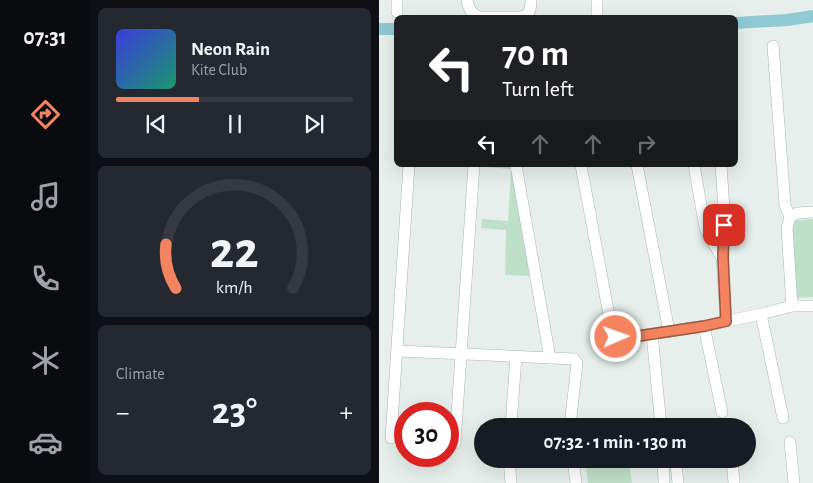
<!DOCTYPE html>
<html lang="en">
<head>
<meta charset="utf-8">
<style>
  :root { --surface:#171b24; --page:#242831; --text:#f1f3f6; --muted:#9ea1a6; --line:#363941; --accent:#f4845f }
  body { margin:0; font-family:"Alegreya Sans",sans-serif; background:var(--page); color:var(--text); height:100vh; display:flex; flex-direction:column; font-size:19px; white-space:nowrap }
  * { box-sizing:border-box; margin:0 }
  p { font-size:16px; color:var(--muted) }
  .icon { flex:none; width:28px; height:28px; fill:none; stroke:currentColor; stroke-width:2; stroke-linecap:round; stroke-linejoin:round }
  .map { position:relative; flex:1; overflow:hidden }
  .side { display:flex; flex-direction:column; gap:8px; padding:8px; background:#0d0f14; width:289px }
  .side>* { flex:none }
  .top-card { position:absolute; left:15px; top:15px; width:344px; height:152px; border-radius:8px; box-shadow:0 5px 20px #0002; background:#202124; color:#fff; overflow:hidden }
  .speed { position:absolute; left:15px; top:402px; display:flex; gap:10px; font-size:25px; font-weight:700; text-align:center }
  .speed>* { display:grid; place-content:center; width:65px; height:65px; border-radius:50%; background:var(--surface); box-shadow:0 5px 20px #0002; line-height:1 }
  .speed .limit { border:8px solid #d22; background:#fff; color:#111 }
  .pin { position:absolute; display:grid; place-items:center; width:42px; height:42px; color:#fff; margin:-21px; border-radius:10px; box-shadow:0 2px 8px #0006 }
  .me { position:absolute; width:55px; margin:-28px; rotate:88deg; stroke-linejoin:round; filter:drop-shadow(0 0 4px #0008) }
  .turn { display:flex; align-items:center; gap:18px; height:105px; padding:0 25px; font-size:22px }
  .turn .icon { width:65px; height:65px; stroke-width:2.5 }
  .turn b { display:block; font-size:35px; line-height:42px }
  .lanes { display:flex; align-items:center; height:48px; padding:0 25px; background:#0003; justify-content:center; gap:25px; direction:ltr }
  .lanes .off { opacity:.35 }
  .big { font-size:38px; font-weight:600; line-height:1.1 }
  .side .tile { flex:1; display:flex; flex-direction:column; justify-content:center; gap:8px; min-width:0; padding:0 18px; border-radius:8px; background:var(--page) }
  .side .dial { align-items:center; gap:0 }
  .dial svg { height:130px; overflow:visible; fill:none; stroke:var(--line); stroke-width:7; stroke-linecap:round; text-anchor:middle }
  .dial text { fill:var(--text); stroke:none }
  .song { display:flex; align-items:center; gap:15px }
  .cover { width:60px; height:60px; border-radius:8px; background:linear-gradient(135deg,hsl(240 70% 55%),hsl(160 70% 35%)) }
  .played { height:5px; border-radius:2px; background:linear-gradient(90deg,var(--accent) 35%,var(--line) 35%) }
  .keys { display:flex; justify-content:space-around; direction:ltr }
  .heat { display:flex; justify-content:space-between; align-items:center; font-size:28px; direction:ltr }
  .trip { position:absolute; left:95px; top:418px; width:282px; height:50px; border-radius:25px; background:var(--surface); box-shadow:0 5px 20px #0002; font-weight:600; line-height:50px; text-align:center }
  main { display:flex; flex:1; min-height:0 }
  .tabs { display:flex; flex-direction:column; width:90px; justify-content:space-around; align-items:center; background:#090b0e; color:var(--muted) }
  .tabs .icon { width:35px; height:35px }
  .tabs .active { color:var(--accent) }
  .tabs b { font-size:22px; color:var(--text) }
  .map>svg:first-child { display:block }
  .green { fill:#bfe0c8 }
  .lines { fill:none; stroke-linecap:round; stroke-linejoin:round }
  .canal { stroke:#8ec9d4; stroke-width:12 }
  .minor-casing { stroke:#a8b8b2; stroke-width:12 }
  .minor { stroke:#fff; stroke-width:11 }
  .route-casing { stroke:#9f563e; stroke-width:12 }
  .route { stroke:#f4845f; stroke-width:9 }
</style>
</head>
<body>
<main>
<nav class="tabs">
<b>07:31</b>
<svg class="icon active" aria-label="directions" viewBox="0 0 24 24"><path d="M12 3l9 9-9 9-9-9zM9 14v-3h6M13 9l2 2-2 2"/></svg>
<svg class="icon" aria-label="music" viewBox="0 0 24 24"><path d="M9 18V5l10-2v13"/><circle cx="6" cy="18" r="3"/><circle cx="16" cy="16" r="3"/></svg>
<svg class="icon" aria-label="phone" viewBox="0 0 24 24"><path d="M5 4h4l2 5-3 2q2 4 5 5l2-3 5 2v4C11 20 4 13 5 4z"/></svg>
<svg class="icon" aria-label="climate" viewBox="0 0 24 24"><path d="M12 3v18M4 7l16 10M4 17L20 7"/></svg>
<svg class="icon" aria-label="car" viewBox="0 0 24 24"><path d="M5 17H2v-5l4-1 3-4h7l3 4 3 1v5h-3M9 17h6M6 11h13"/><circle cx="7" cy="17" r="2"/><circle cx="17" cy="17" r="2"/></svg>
</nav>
<section class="side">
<div class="tile">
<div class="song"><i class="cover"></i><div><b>Neon Rain</b><p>Kite Club</p></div></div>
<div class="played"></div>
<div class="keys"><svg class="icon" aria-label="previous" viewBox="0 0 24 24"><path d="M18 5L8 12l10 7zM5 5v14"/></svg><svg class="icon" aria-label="pause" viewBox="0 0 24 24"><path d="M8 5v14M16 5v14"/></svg><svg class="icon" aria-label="next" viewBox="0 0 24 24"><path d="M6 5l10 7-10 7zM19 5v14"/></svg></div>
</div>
<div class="tile dial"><svg viewBox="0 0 100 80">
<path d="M14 69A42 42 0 1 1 86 69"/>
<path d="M14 69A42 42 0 0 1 8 42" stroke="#f4845f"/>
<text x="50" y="56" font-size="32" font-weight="700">22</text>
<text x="50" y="72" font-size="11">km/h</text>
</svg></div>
<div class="tile"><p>Climate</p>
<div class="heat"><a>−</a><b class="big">23°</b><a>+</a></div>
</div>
</section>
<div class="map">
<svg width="435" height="483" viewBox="0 0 435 483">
  <rect width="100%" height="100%" fill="#e6efeb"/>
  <g class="green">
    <path d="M106,165H134L151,276L126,275L127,230L102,228L103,219L129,221L132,169L105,167Z"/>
    <path d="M434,219V297L417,298L412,221Z"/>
    <path d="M206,459H249L253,483H209Z"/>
  </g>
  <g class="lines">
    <g class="canal">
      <path d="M356,23L408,20L435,16"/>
      <path d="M0,29H18"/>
    </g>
    <g class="minor-casing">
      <g id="minor">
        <path d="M88,0C89,8 92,14 100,17H141C151,16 152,9 152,0"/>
        <path d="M218,0V15"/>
        <path d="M18,12V0"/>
        <path d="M394,46L406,205L411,217"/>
        <path d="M137,165L171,358"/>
        <path d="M202,165L232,326L237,337L246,338L273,334L325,326L382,314L413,306H435"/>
        <path d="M258,165L290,331"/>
        <path d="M315,165L326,228L343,258"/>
        <path d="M342,165L345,209L343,258L347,321"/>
        <path d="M413,306L408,228L411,217L418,213L435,212"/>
        <path d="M382,314L404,418"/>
        <path d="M325,326L343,412"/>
        <path d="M273,334L282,426"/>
        <path d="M19,351L195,359L198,363L191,426"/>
        <path d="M132,426L137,356"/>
        <path d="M12,438L30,165"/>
        <path d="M411,442L415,483"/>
        <path d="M76,443L95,165"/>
        <path d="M130,459L132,483"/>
        <path d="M194,459L197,483"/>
        <path d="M284,459L285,483"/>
        <path d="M353,459L355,483"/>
        <path d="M297,464L299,483"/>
      </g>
    </g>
    <use href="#minor" class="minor"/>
  </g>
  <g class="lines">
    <g class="route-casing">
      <path id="route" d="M237,337L246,338L326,326L347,321L344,258L345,225"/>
    </g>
    <use href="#route" class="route"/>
  </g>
</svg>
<div class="speed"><div class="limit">30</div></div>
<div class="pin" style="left:345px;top:225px;background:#d93025"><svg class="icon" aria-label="arrive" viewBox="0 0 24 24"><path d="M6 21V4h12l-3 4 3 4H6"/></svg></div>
<svg class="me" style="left:237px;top:337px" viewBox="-20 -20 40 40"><circle r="17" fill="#f4845f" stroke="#fff" stroke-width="3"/><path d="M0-11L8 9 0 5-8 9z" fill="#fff"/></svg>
<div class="trip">07:32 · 1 min · 130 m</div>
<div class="top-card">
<div class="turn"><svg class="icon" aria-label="left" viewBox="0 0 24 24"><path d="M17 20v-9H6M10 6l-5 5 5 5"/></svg><div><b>70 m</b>Turn left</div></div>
<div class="lanes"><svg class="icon" aria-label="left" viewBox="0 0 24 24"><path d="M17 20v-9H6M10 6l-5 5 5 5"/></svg><svg class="icon off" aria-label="ahead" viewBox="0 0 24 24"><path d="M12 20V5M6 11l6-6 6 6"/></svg><svg class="icon off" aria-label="ahead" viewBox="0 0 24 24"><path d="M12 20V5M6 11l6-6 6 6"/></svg><svg class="icon off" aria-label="right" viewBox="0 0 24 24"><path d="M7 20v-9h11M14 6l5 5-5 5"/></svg></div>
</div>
</div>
</main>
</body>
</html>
